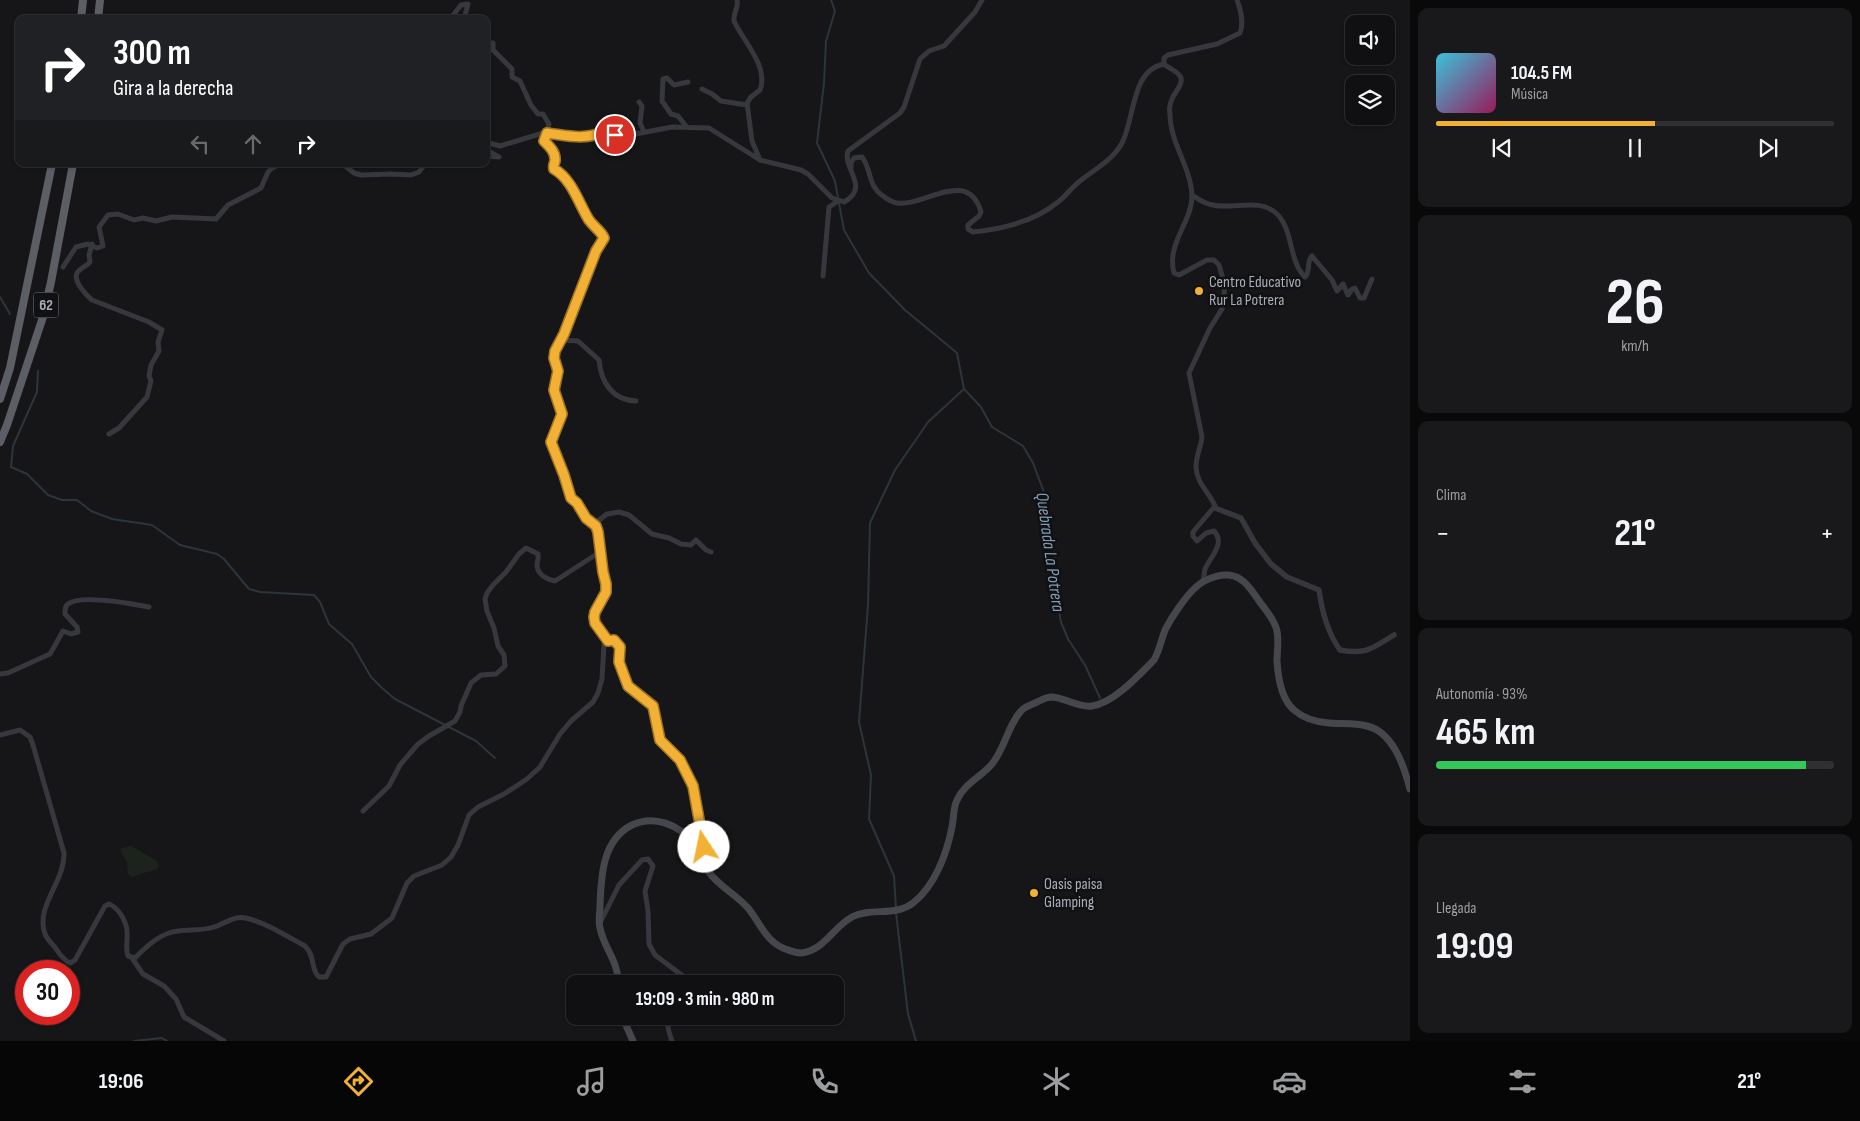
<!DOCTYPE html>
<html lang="es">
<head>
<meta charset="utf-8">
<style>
  :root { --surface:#101012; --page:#19191b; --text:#f1f3f6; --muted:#9c9d9f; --line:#303032; --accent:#f2b134 }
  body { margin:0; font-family:"Sofia Sans Condensed",sans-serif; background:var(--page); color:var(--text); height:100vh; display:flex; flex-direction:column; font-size:19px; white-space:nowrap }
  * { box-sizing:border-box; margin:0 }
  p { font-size:16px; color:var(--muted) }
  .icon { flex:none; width:28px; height:28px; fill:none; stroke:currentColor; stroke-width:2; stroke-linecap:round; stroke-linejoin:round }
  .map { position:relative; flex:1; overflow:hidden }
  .sheet { display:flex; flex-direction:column; gap:8px; padding:8px; background:#09090a; width:450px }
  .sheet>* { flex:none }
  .banner { position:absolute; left:15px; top:15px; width:475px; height:152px; border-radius:10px; box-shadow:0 1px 4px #0004,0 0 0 1px var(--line); background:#202124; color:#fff; overflow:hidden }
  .buttons { position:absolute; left:1345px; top:15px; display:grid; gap:10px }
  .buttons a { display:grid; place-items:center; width:50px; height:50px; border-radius:10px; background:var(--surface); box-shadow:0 1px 4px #0004,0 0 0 1px var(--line); font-size:25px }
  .speed { position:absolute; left:15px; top:960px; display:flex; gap:10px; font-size:25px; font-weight:700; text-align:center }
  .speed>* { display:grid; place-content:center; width:65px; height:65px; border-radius:50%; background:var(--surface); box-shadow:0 1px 4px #0004,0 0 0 1px var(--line); line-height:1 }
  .speed .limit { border:8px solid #d22; background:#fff; color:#111 }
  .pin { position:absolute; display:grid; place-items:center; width:42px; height:42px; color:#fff; margin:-21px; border:2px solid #fff; border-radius:50%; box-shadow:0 1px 5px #0007 }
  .me { position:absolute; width:55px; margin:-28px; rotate:349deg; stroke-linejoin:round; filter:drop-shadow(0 0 4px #0008) }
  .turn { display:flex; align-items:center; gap:18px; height:105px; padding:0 15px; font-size:22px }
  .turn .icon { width:65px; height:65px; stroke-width:2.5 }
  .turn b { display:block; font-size:35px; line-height:42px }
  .lanes { display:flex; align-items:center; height:48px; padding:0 15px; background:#0003; justify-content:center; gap:25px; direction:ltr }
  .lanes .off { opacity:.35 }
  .big { font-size:38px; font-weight:700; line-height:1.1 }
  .sheet .card { flex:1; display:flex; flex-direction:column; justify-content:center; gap:8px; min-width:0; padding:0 18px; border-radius:10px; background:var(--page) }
  .sheet .dial { align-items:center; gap:0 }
  .dial b { font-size:65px; line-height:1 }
  .song { display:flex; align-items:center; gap:15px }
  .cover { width:60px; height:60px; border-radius:8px; background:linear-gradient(135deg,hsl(190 70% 55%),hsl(330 70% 35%)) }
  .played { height:5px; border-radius:2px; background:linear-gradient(90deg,var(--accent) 55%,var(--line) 55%) }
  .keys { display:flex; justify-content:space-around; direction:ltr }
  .heat { display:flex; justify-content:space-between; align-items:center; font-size:28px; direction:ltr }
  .charge { height:8px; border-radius:4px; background:linear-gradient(90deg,#34c759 93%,var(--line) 0) }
  .trip { position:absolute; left:566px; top:975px; width:278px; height:50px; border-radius:10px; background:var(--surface); box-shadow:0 1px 4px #0004,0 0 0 1px var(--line); font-weight:700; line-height:50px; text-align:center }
  .menu { display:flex; height:80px; justify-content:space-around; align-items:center; background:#060607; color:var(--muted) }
  .menu .icon { width:35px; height:35px }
  .menu .active { color:var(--accent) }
  .menu b { font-size:22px; color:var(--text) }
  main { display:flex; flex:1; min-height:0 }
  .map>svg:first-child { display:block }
  .green { fill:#1c231d }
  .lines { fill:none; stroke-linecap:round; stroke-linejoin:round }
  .stream { stroke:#2c353c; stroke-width:2 }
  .minor { stroke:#37383d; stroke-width:5 }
  .tertiary { stroke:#37383d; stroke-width:5.5 }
  .secondary { stroke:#45474d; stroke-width:7 }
  .trunk { stroke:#5b5e65; stroke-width:8 }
  .route-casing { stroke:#9d7322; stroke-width:12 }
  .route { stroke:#f2b134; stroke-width:9 }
  .poi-dot { fill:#f2b134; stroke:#111113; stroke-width:2 }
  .labels { text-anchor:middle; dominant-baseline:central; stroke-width:5; stroke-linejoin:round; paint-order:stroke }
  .shield { fill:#111113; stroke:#7b7e86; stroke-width:1 }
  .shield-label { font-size:15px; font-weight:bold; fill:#a8adb8 }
  .poi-label { font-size:16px; fill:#a8adb8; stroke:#111113; text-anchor:start }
  .water-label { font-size:18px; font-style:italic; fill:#7f9bb3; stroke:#111113 }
</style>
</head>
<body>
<main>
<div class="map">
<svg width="1410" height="1041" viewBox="0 0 1410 1041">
  <rect width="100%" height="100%" fill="#161618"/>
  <path class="green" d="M131,846L157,861L159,868L132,877L128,874L127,863L120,849Z"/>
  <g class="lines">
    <g class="stream">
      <path d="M831,0L835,11L826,41L824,83L817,143L835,181L838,198"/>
      <path d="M839,203L844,230L869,273L905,310L957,353L964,389L981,407L992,427L1023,446L1033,463L1045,495L1055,558V589L1061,622L1068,639L1085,665L1100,698"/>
      <path d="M0,297L10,314"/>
      <path d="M38,371L37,392L13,446L11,467L27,474L48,495L62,500H77L91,511L112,519L152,525L180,545L217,554L224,559L249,589L260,592L314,595L320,602L329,624L352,644L371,677L382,688L395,699L476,741L495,758"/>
      <path d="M896,908L894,876L869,819L871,775L859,722L868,605L870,523L895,470L928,422L964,389"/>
      <path d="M896,913L908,1014L916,1041"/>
      <path d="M134,1041L162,1038L167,1041"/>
    </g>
    <g class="minor">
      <path d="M737,0C739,7 733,13 734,21C743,41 769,66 760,90L751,97L747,103L752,141L760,160"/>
      <path d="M450,19L461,5L468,4L464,19"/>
      <path d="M486,43H493V50L512,69V77L520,81L531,105L538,114H543L549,124L544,141C553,150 556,155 553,168L560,173L570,185L591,222L604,238L596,251L564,334L555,351L554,358L558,371L554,390L562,414L551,442L560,462L571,498L577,503L586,518L596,526L597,531L603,572L606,584V592L595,612L594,617L595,623L608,641"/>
      <path d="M702,89L712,94L721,101L747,105"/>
      <path d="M639,102L642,106L640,123L644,132"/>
      <path d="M686,126L678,116L671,114L662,101L663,79L667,78L674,85L688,82"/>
      <path d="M486,145L489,143L500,146L543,133L583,138L596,136L604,132L620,137L672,127L709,128L760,160L801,170L808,174L832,198L844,202C871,187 842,169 848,151L900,113L904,107L920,59L929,51L944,46L975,12L982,0"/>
      <path d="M486,147L490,152L499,157L486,156"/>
      <path d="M343,164L354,173L361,175L392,174L411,175L419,172L425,164"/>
      <path d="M851,168V163L854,158L862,157C872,170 867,185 883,196C887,199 892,202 897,203C924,207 968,167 981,212L979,216L968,225V229L973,232C1003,229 1034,222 1058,202C1066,196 1072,187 1080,181C1095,169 1112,161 1122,143C1135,118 1131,70 1164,64"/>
      <path d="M1192,195C1198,199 1205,204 1213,205C1234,210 1259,197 1277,214C1294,231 1288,260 1305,277C1311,272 1306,261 1312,256L1332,280L1337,291L1343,284L1348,295L1352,289L1355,288L1360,298H1364L1372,279"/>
      <path d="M92,244L89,255L90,262C87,266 80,268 77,273C73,281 86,295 92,300L149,322L162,330L158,342L159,351L151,365L149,376L151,381L147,397L119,428L109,434"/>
      <path d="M63,267L76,247L88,244L97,248L103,246L99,227L108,215L118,214L134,220L143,218L156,221L172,217L216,219L228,205L261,188L268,172L272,168L281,164"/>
      <path d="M823,276L829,207L838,201"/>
      <path d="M561,340L578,341L599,360C601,382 612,400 636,401"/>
      <path d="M594,524L607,514L619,512L629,515L652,534L669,538L681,544L691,545L696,540L706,550L711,552"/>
      <path d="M1203,582C1204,578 1204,573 1205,569C1210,557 1226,544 1214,531L1206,533L1197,541L1193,536V532L1215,506C1209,492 1196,483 1196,466C1196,456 1201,447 1202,437L1189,373L1210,328L1222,309L1225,286L1219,265L1214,260H1207L1179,275L1174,273C1166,244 1192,222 1192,196C1191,167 1170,143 1170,114C1169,110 1170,103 1172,99C1174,93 1183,85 1181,78C1179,71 1169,69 1164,64V58L1168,55L1217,44L1240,33C1244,22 1241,11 1237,0"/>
      <path d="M0,674L8,673L50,654L63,631L71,634L78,632L77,627L65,614C65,611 64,607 68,604C80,594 133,604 149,607"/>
      <path d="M0,735L20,730L30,737L33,745L64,853C65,882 35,906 45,934C47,939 51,943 54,946C59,953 63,960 70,963L75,960L105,906L109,904C119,908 126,921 127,931C128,940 125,948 128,956L135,958C145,948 155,938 169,933C183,928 200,932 214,927C225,924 234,915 246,918C267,923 286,936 305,946C316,957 310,969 319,977H326L343,944L350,939L371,934L392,918L407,883L414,876L442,865L451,857L458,845L469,815L478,807L504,794L527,779L540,767L560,734L571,721L593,702L598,693L602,679L604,645L608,641L614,640L620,647C618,680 629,687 653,706L660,741L680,760L693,786L704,840L703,853L698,856"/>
      <path d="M363,811L389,786L400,765L418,744L429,736L455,721L460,712L461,706L471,683L481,675L496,674L505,666L504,655L498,646L494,628L487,611L485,599L487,593L493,585L506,572L519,554L526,548L538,554C539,559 537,561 537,566C538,575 548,580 555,581L600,552"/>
      <path d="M600,923L619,885L642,860L648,859L653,866L645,891L648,911L649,944L655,955L683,976L685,984"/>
      <path d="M132,958L143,974L164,986L176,999L184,1017L224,1041"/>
      <path d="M670,1016C666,1024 669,1033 672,1041"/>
    </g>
    <path class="tertiary" d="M1215,508L1241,518L1255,543L1271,564L1287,577L1319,590C1322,612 1327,632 1340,650C1367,655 1372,648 1394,635"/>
    <g class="secondary">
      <path d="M618,984C619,961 604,949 600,928C598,921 600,913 600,906C601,877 602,840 632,825C654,815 679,824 692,843C698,852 701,862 708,871C718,886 736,894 748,908C761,924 766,943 788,950C792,951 796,953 801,953C825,950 833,927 852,917C871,907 895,917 913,903C935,886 947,853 952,827C954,818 953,808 957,800C964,784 981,777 992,764C1005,748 1009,722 1023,709C1027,706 1031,705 1035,703C1041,700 1046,697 1052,697C1066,698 1079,708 1092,706C1114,703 1139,675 1154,660C1160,650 1161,639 1166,628C1172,617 1185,597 1195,588C1205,578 1227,570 1240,579C1250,585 1255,596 1262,605C1268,613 1275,621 1277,631C1279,641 1277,651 1277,661C1278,677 1282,700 1294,710C1304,719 1316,722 1329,723C1341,724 1355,723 1367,726C1393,732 1404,766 1410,789"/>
      <path d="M622,1016L633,1041"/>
    </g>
    <g class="trunk">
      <path d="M81,19L83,0"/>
      <path d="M98,19L100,0"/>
      <path d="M0,399L10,368L52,164"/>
      <path d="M0,442L7,425L43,317L51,282L73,164"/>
    </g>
  </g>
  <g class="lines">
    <g class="route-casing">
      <path id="route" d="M615,135L604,132C582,140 570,136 547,133L544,141C549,146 556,152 555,161C554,164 553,166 554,169C572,179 579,204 589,220C594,227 601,231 604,238L596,251L564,334L555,351L554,358L558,371L554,390L562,414L551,442L564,475L571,498L577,503L586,518L596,526L598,532L603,572L606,584V592L595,612L594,617L595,623L608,641L614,640L620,647L619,662L628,686L653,706L660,740L680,760L693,786L704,847"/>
    </g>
    <use href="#route" class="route"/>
  </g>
  <g class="poi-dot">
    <circle cx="1199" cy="291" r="5"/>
    <circle cx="1034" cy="893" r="5"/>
  </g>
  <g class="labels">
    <rect class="shield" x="33.5" y="292.5" width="25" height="25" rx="4"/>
    <g class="shield-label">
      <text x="46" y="305">62</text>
    </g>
    <g class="poi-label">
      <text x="1209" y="282">Centro Educativo<tspan x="1209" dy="18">Rur La Potrera</tspan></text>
      <text x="1044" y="884">Oasis paisa<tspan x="1044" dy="18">Glamping</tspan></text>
    </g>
    <g class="water-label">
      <text transform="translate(1050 552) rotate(82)">Quebrada La Potrera</text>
    </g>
  </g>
</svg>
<div class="buttons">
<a><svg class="icon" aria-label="sound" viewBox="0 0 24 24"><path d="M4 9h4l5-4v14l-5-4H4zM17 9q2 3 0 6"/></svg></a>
<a><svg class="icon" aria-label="layers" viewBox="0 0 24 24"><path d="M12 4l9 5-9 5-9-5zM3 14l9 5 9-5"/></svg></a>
</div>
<div class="speed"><div class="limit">30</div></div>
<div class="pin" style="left:615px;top:135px;background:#d93025"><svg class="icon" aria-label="arrive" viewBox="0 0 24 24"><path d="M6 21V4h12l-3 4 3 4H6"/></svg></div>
<svg class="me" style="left:704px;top:847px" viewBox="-20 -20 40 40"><circle r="19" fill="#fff"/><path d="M0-13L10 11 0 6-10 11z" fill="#f2b134"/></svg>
<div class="trip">19:09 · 3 min · 980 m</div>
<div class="banner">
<div class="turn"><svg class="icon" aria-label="right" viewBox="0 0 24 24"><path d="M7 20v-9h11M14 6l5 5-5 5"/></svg><div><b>300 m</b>Gira a la derecha</div></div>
<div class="lanes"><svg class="icon off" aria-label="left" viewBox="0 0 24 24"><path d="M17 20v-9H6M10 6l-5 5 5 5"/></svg><svg class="icon off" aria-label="ahead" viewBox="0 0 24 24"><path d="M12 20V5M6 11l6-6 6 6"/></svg><svg class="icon" aria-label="right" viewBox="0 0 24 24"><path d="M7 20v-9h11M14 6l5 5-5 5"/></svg></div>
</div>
</div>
<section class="sheet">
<div class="card">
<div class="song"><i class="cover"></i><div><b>104.5 FM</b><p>Música</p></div></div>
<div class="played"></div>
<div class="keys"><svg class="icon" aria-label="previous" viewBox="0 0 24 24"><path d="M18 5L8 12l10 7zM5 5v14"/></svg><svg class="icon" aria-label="pause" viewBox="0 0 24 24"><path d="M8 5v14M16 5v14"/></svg><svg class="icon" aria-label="next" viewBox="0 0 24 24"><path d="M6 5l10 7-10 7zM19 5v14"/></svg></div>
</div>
<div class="card dial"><b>26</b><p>km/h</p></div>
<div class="card"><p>Clima</p>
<div class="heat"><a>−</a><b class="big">21°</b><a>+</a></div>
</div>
<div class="card"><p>Autonomía · 93%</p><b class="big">465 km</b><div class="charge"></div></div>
<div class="card"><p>Llegada</p><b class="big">19:09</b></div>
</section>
</main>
<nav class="menu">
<b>19:06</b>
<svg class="icon active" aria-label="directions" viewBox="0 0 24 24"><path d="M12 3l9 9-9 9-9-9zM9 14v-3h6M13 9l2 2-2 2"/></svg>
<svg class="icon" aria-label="music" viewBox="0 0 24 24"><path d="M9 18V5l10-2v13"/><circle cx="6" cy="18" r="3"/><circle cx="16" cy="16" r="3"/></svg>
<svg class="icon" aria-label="phone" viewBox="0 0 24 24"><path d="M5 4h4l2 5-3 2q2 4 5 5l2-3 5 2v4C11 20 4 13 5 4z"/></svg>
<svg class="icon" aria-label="climate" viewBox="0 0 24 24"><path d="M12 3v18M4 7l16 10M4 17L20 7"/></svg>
<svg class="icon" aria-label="car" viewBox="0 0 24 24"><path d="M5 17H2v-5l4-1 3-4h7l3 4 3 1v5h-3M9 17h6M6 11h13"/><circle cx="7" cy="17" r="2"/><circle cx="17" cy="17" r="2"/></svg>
<svg class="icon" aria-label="filters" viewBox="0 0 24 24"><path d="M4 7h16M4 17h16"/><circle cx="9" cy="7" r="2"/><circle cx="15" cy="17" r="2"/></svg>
<b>21°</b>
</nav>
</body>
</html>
